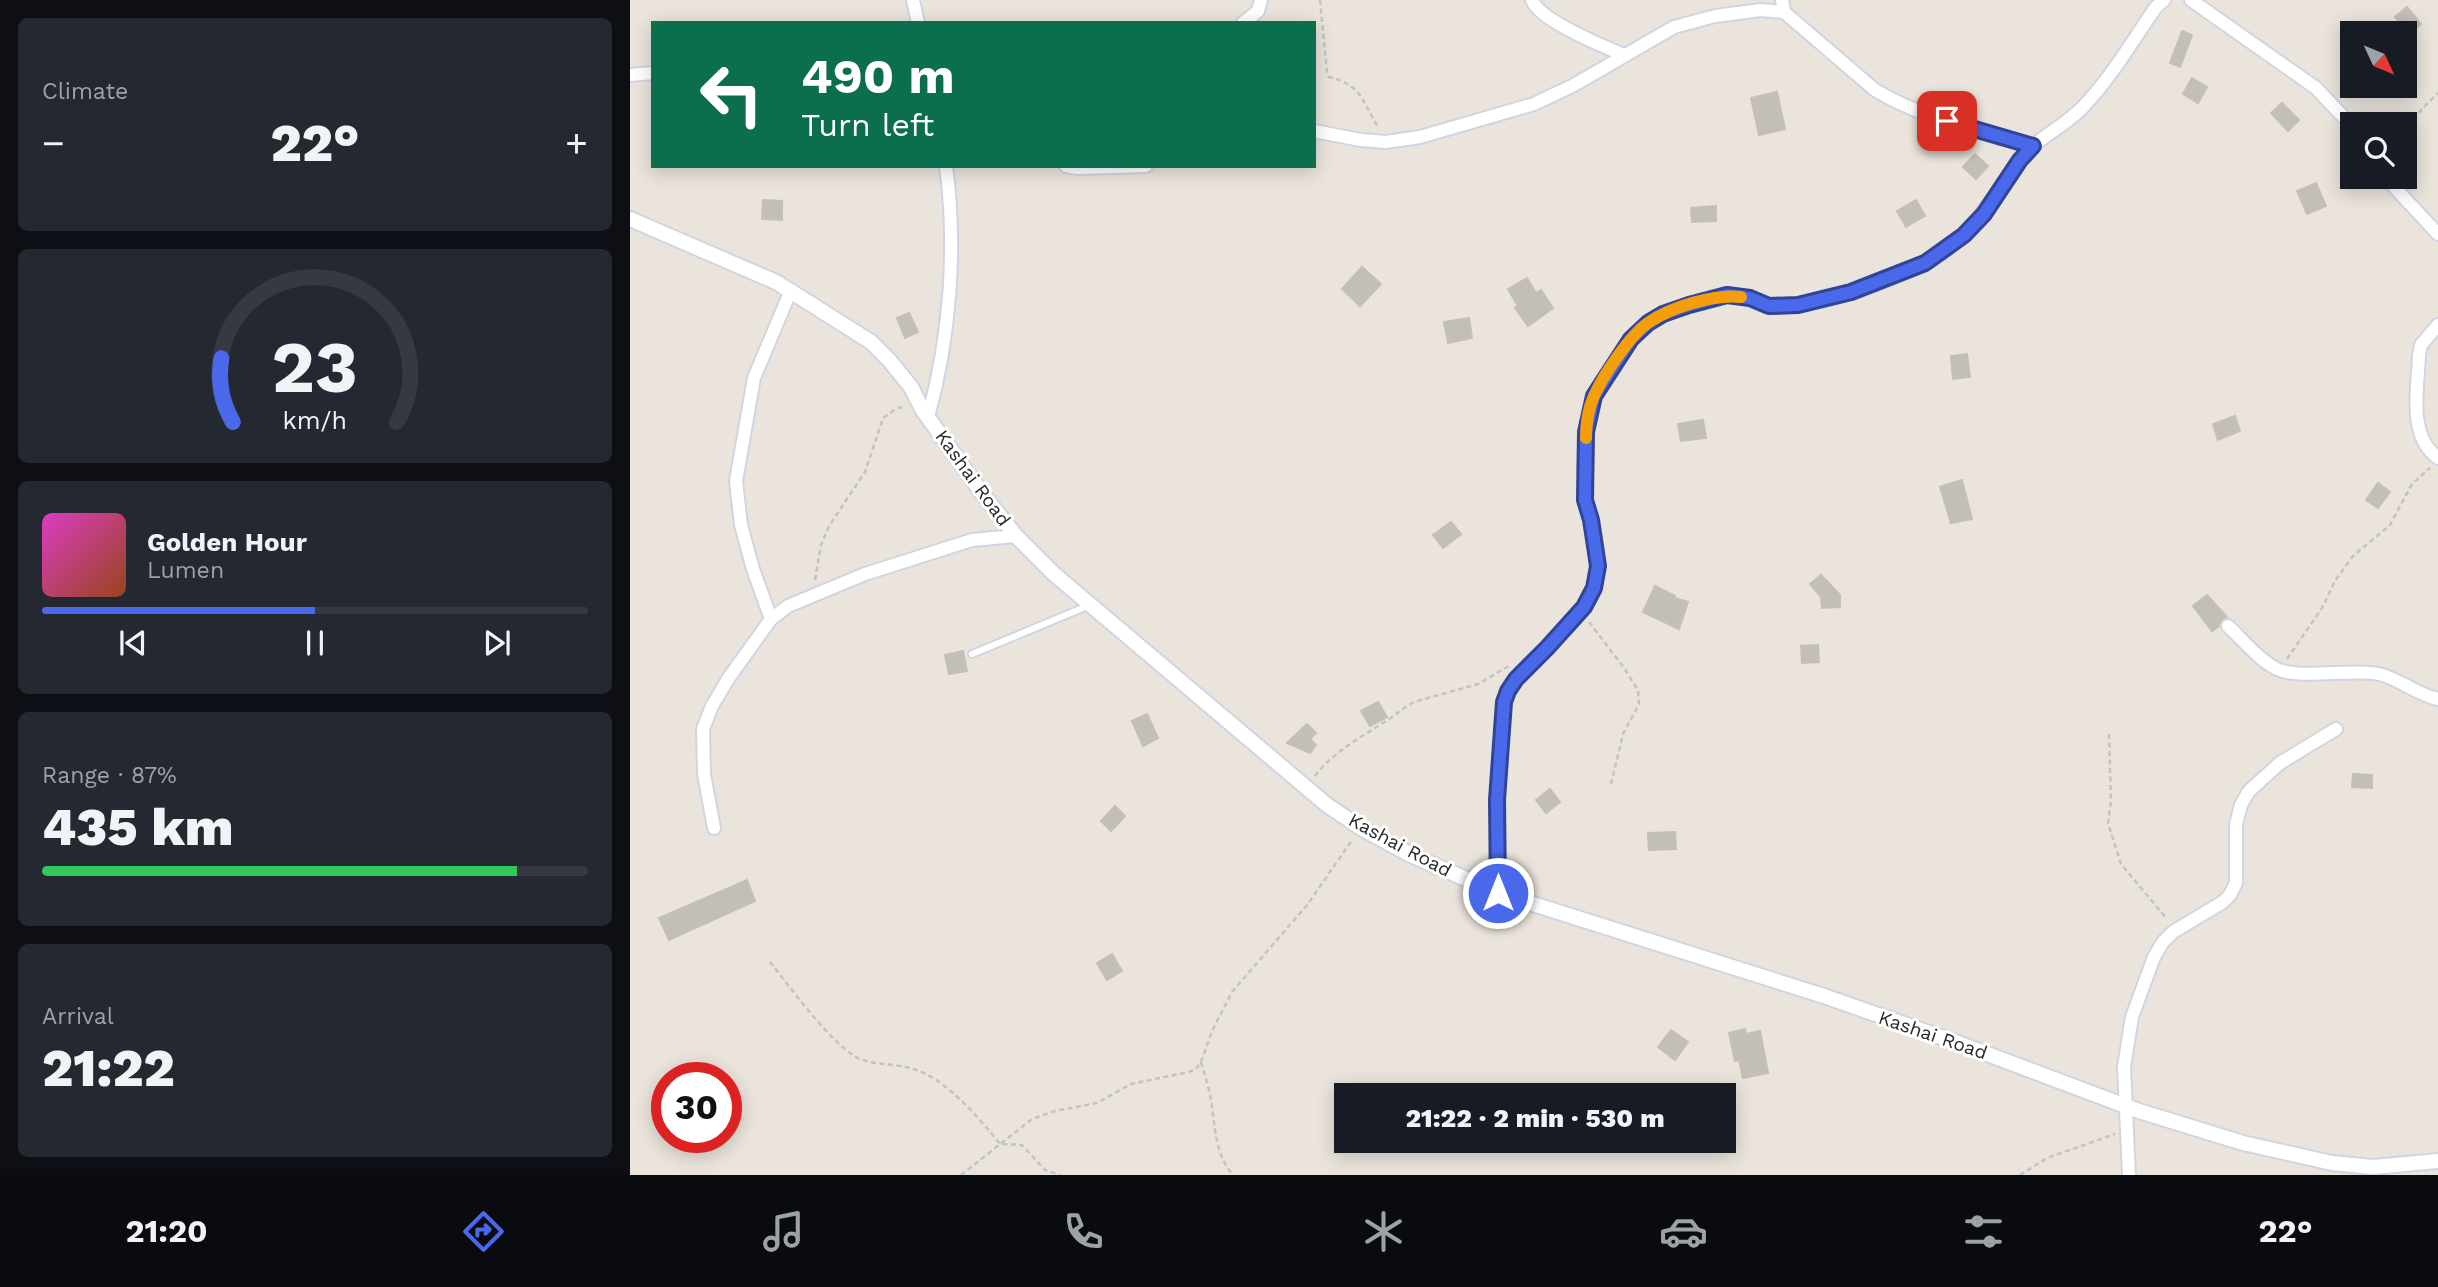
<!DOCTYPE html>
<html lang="en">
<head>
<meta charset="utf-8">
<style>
  :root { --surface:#171b24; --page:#242831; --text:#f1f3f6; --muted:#9ea1a6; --line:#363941; --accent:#4a69ea }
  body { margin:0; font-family:"Work Sans",sans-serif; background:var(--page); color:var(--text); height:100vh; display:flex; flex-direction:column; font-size:26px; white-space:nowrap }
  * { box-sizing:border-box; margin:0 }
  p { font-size:23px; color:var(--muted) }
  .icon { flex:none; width:38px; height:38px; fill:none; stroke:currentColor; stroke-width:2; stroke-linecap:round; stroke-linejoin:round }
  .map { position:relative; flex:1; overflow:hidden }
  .drawer { display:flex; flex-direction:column; gap:18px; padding:18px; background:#0d0f14; width:630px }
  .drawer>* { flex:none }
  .banner { position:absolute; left:21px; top:21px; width:665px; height:147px; border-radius:0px; box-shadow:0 4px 18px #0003; background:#0b6e4f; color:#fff; overflow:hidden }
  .needle { width:46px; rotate:134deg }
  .buttons { position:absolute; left:1710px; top:21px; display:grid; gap:14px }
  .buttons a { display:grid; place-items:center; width:77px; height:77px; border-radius:0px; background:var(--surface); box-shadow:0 4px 18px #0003; font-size:35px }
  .speed { position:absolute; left:21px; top:1062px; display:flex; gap:14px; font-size:35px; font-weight:700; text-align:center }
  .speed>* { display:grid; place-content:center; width:91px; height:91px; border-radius:50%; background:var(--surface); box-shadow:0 4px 18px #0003; line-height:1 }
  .speed .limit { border:10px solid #d22; background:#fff; color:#111 }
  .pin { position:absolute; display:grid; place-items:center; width:60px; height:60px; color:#fff; margin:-30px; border-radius:14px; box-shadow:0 4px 10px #0006 }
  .me { position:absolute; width:77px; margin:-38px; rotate:0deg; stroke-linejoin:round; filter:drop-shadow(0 0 5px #0008) }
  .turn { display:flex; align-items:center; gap:24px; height:147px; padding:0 35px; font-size:32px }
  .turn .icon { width:91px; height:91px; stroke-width:2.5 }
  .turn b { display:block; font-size:49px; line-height:60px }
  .big { font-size:52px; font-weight:800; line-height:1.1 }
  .drawer .tile { flex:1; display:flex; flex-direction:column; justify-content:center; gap:10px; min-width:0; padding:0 24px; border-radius:10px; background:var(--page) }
  .drawer .dial { align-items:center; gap:0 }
  .dial svg { height:182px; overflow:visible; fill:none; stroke:var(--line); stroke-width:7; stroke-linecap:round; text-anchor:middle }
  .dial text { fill:var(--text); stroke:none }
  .song { display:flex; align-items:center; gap:21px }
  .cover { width:84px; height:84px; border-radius:10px; background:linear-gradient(135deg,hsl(310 70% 55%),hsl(20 70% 35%)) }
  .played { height:7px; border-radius:4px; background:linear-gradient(90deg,var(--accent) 50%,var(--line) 50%) }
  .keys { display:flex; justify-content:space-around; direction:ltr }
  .heat { display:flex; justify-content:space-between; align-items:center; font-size:38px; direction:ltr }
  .charge { height:10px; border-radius:5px; background:linear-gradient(90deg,#34c759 87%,var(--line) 0) }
  .trip { position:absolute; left:704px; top:1083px; width:402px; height:70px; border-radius:0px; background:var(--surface); box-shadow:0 4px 18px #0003; font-weight:800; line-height:70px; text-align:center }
  .tab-bar { display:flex; height:112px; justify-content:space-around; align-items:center; background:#090b0e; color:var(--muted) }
  .tab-bar .icon { width:49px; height:49px }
  .tab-bar .current { color:var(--accent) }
  .tab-bar b { font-size:32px; color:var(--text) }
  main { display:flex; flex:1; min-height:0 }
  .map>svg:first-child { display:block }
  .building { fill:#c3beb8; stroke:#c5c0b6; stroke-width:2 }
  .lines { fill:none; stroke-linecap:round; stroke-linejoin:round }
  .service-casing { stroke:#d1d5e1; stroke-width:10 }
  .minor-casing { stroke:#d1d5e1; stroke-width:16 }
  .tertiary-casing { stroke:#d1d5e1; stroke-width:18 }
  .path { stroke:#c3c3c3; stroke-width:2.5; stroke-dasharray:5 3.5; stroke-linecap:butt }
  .service { stroke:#fff; stroke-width:6 }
  .minor { stroke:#fff; stroke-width:12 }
  .tertiary { stroke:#fff; stroke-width:14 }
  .route-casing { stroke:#304498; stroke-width:18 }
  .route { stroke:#4a69ea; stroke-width:12 }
  .slow { stroke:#f59e0b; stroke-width:12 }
  .labels { text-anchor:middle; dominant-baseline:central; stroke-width:6; stroke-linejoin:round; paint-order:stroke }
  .street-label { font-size:19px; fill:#292929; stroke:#fff }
</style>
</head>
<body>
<main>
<section class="drawer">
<div class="tile"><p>Climate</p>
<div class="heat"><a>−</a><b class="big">22°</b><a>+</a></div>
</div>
<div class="tile dial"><svg viewBox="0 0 100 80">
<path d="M14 69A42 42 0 1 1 86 69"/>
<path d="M14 69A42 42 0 0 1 9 41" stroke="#4a69ea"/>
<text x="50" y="56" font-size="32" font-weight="700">23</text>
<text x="50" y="72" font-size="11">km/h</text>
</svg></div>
<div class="tile">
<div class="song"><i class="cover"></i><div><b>Golden Hour</b><p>Lumen</p></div></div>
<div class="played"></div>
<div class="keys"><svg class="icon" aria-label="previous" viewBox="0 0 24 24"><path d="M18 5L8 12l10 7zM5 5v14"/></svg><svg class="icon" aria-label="pause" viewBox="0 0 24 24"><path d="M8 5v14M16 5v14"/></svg><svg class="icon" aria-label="next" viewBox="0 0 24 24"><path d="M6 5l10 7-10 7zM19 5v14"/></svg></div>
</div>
<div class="tile"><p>Range · 87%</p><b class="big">435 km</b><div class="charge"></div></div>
<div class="tile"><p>Arrival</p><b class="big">21:22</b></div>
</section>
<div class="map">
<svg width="1808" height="1175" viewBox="0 0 1808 1175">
  <rect width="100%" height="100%" fill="#eae4dc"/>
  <g class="building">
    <path d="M1777,7L1791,24L1779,34L1765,17Z"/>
    <path d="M1552,31L1562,35L1550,67L1540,63Z"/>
    <path d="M1562,78L1577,87L1568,103L1553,94Z"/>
    <path d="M1147,92L1155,129L1129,135L1121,98Z"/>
    <path d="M1652,103L1669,120L1658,131L1641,113Z"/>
    <path d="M1345,154L1358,166L1346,179L1333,167Z"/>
    <path d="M1686,183L1696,206L1677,214L1667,191Z"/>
    <path d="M133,200L152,201V220L132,219Z"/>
    <path d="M1286,200L1295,216L1276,227L1267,211Z"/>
    <path d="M1086,206V221L1062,222L1061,208Z"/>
    <path d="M732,267L751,284L730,306L712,289Z"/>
    <path d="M897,278L906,293L911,290L923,308L898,326L885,308L888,306L878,289Z"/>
    <path d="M279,313L288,332L275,338L267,318Z"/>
    <path d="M839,318L842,338L818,343L814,322Z"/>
    <path d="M1337,354L1340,377L1323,379L1321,356Z"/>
    <path d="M1605,416L1610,431L1588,440L1583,424Z"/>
    <path d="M1073,420L1076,438L1051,441L1048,424Z"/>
    <path d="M1332,480L1342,519L1321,523L1310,487Z"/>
    <path d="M1748,483L1760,492L1748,508L1736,500Z"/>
    <path d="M821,522L831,534L813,548L803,535Z"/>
    <path d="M1191,575L1210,595V607L1192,608L1191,597L1180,584Z"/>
    <path d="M1025,586L1045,596L1044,598L1058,602L1049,629L1013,612Z"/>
    <path d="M1577,595L1597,617L1592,619L1589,626L1582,631L1563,606Z"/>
    <path d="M1188,645L1189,662L1172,663L1171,646Z"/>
    <path d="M333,651L337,671L319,674L315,655Z"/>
    <path d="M748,702L757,717L740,726L731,711Z"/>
    <path d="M517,714L528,738L513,746L502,721Z"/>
    <path d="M677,724L686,733L680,739L686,745L680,753L657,743Z"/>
    <path d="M1723,774L1742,775V788L1722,787Z"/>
    <path d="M920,789L930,802L916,813L906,800Z"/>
    <path d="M485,806L495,816L481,831L471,821Z"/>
    <path d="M1045,832L1046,849L1019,850L1018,833Z"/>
    <path d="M117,880L125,901L39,940L29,918Z"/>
    <path d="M482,954L492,971L477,980L467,963Z"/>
    <path d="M1115,1029L1116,1034L1130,1031L1138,1073L1113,1078L1109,1060L1105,1061L1099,1033Z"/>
    <path d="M1041,1030L1058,1042L1045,1060L1028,1047Z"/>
  </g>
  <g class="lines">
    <g class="service-casing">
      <path id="service" d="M342,654L460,605"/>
    </g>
    <g class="minor-casing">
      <g id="minor">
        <path d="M283,0L288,23"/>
        <path d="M902,0C910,21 973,46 994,55"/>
        <path d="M1152,0L1154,12L1245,90L1263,100L1292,113L1403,146"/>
        <path d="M1561,0L1686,88L1722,126"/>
        <path d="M613,23L628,11L631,0"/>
        <path d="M0,75L23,73"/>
        <path d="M684,131L731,140L756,142L790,137L904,104L944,85L1044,27L1085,16L1131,10L1154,12"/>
        <path d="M436,166L447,168L516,166"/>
        <path d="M1757,177L1767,190L1808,234"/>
        <path d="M1808,325L1791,345L1789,355C1788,388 1777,436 1808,458"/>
        <path d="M298,417C320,337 327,248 316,166"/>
        <path d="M141,619L123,569L111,525L106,481L124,378L161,290"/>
        <path d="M1598,626C1613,640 1629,660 1647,669C1670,680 1722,668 1749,674C1770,679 1787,695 1808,699"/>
        <path d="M84,828L74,774L73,729L82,706L98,679L141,619L158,606L235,574L342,540L386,536"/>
        <path d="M868,893L867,801L874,702C887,659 947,633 964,590C971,569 966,541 962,520C960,513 956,507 955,500C952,477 955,412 965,393C994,343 1013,316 1071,302C1079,300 1089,296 1097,295C1113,294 1124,303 1138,306C1146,308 1157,306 1165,305C1206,301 1257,282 1293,264C1343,240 1359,199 1391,159C1408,137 1434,127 1453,107C1481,78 1503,40 1526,7L1534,0"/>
        <path d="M1499,1175L1494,1067L1502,1017L1524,957L1533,942L1543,932L1593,902L1600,895L1606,883V824L1611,805L1619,791L1650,763L1706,729"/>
      </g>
    </g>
    <g class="tertiary-casing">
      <path id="tertiary" d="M0,219L146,282L241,342L259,360L281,387L292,409L351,492L386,536L424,574L697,805L731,828L781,855L868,893L1194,996L1328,1043L1509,1111L1613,1143L1702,1163L1743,1167L1808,1161"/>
    </g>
    <g class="path">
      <path d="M690,0L697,73L699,77C732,85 732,101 748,127"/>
      <path d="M1774,134L1791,110L1808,93"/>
      <path d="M185,580L191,545L199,526L235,472L253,418L267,408L274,407"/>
      <path d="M959,622L994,668L1008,690L1009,704L993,734L981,784"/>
      <path d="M1657,659L1692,608L1705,581L1722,557L1760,525L1782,484L1800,468"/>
      <path d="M1479,734L1481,801L1478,823L1491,864L1537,919"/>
      <path d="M685,776C704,751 730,738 756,721C766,715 774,707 784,702L848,684L879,666"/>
      <path d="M140,962C161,988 196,1037 223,1055C239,1066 262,1063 280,1068C314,1076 349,1118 370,1144L392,1145L415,1170L430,1175"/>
      <path d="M571,1062C574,1073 578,1084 580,1095C586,1124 583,1152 603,1175"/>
      <path d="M331,1175L402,1119L425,1111L467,1103L501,1084L559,1072L566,1069L571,1062L582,1031L602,992L678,904L722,840"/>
      <path d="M1390,1175L1417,1158L1485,1134"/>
    </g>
    <use href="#service" class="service"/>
    <use href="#minor" class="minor"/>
    <use href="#tertiary" class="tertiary"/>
  </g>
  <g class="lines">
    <g class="route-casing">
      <path id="route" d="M868,893L867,800L874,702L878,691L886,679L917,648L954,607L964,588L968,566L961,520L955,500L956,432L964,396L1001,339L1018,323L1033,314L1059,305L1097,295L1120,298L1139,306L1168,305L1221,292L1295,263L1334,235L1354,214L1390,160L1403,146L1317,121"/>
    </g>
    <use href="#route" class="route"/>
    <path class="slow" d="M956,438C956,425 958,409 964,396C973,376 1000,335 1018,323C1040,307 1085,294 1111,297"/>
  </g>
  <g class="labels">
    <g class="street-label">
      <text transform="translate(343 478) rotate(54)">Kashai Road</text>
      <text transform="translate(770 845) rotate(28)">Kashai Road</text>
      <text transform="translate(1303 1035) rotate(19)">Kashai Road</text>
    </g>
  </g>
</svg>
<div class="buttons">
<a><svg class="needle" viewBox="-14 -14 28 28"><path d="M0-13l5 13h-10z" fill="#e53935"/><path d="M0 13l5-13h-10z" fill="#9ea1a6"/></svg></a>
<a><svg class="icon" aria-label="search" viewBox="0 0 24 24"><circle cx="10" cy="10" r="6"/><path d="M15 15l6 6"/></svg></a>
</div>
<div class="speed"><div class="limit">30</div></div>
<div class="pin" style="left:1317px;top:121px;background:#d93025"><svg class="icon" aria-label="arrive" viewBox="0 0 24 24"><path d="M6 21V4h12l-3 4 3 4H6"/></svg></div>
<svg class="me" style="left:868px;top:893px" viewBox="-20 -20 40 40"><circle r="17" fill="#4a69ea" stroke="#fff" stroke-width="3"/><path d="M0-11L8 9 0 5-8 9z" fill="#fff"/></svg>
<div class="trip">21:22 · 2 min · 530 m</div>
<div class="banner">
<div class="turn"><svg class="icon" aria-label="left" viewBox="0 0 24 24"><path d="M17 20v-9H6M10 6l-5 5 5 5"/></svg><div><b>490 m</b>Turn left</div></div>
</div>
</div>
</main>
<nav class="tab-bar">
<b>21:20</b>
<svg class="icon current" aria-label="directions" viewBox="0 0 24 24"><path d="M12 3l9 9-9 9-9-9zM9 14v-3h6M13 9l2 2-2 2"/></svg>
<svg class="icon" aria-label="music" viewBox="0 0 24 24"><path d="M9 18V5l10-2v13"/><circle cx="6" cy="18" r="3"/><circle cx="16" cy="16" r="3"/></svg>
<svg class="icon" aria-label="phone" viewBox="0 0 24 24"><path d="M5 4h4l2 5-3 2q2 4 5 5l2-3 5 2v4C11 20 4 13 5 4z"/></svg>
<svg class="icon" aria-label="climate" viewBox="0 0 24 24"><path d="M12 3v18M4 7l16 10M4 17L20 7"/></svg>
<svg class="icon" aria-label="car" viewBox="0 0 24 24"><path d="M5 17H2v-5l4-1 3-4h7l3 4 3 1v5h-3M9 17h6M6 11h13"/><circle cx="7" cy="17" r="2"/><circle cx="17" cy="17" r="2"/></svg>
<svg class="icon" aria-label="filters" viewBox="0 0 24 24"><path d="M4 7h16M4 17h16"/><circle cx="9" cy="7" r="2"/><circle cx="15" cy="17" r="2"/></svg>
<b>22°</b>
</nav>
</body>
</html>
